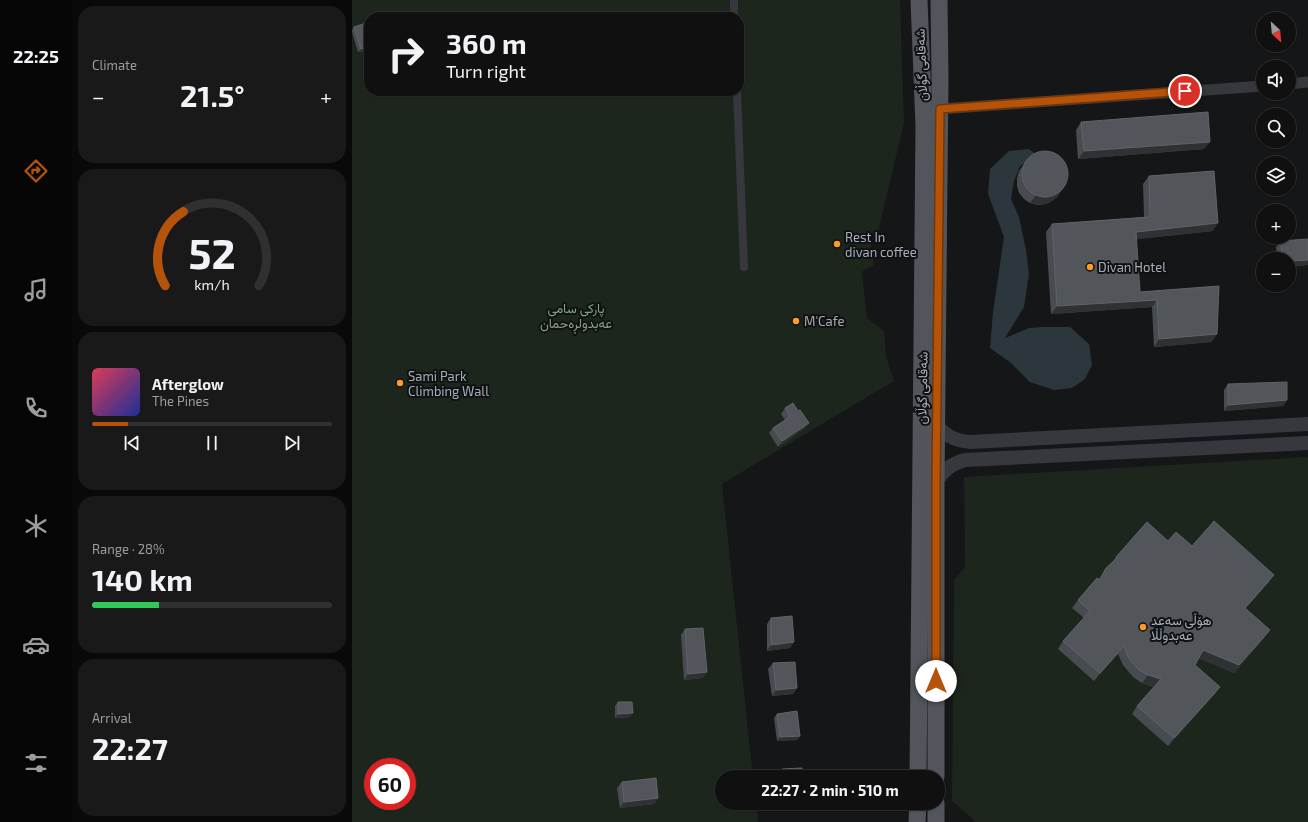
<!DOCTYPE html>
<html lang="en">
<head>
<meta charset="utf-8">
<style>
  :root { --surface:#101011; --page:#19191a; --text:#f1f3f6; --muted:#9c9d9f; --line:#303031; --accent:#b45309 }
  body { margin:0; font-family:"Exo 2",Vazirmatn,sans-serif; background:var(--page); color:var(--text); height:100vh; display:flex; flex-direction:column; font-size:15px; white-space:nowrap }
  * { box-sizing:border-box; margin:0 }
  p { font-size:13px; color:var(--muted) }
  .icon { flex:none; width:22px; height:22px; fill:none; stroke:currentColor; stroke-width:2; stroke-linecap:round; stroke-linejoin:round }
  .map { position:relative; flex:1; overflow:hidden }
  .side { display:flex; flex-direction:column; gap:6px; padding:6px; background:#090909; width:280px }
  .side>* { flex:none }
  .hud { position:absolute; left:12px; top:12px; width:380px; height:84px; border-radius:16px; box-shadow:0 1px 3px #0004,0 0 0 1px var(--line); background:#101011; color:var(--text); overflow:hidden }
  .needle { width:26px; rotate:154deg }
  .tools { position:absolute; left:904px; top:12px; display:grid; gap:8px }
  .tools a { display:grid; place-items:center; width:40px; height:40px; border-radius:50%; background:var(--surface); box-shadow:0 1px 3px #0004,0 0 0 1px var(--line); font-size:20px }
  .speed { position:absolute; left:12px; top:758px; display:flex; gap:8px; font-size:20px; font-weight:700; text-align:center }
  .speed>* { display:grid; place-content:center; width:52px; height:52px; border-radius:50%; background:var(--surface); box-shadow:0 1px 3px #0004,0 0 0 1px var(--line); line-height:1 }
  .speed .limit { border:6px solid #d22; background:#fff; color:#111 }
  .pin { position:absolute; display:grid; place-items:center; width:34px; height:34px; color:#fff; margin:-17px; border:2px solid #fff; border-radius:50%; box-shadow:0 1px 4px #0007 }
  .me { position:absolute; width:44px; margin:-22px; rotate:0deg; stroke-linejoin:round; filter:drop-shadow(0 0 3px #0008) }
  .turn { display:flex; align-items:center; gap:14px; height:84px; padding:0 16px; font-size:18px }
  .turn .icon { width:52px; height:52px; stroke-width:2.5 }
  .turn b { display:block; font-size:28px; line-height:34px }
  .big { font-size:30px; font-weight:700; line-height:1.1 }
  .side .tile { flex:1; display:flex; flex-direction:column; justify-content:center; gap:6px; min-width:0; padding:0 14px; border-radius:16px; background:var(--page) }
  .side .dial { align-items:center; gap:0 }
  .dial svg { height:104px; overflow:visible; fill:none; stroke:var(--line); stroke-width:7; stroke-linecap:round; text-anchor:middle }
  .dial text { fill:var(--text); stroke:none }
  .song { display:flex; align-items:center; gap:12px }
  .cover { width:48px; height:48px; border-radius:6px; background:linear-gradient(135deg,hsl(350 70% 55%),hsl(230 70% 35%)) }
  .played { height:4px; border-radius:2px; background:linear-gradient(90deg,var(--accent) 15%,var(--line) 15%) }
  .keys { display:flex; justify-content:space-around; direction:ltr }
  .heat { display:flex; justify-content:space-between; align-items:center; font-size:22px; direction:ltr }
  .charge { height:6px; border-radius:3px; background:linear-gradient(90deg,#34c759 28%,var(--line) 0) }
  .trip { position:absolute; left:363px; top:770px; width:230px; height:40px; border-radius:20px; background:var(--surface); box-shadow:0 1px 3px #0004,0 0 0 1px var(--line); font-weight:700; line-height:40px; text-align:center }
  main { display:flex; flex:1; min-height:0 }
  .menu { display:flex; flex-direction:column; width:72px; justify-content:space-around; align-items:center; background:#060607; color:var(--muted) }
  .menu .icon { width:28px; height:28px }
  .menu .selected { color:var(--accent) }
  .menu b { font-size:18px; color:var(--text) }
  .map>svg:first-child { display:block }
  .green { fill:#1d261d; fill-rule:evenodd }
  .water { fill:#2b373c }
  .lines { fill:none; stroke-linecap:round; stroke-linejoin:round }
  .pedestrian { stroke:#36383d; stroke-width:8 }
  .minor { stroke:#36383d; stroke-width:11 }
  .tertiary { stroke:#36383d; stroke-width:14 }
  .primary { stroke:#52555c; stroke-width:17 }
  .wall { fill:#484b50 }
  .shaded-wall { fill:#2f3234 }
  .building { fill:#52565b; stroke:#5f646a }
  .route-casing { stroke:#753606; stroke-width:10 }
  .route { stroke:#b45309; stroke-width:7 }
  .poi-dot { fill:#fd9b28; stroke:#101112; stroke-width:1.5 }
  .labels { text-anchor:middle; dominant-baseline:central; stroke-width:4; stroke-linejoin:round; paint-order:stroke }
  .street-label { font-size:13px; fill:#a6aeb8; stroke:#101112 }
  .poi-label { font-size:13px; fill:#a6aeb8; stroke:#101112; text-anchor:start }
  .park-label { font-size:13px; fill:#7fa57c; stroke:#101112 }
</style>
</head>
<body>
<main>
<nav class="menu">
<b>22:25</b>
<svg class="icon selected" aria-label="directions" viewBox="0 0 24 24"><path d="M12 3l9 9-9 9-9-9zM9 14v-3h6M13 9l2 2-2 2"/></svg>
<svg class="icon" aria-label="music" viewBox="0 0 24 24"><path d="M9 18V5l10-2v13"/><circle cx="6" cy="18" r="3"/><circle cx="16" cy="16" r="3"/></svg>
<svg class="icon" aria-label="phone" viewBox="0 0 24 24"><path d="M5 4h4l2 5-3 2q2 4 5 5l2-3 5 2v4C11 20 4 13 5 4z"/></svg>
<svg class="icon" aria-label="climate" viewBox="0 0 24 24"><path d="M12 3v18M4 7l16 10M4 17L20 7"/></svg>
<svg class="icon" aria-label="car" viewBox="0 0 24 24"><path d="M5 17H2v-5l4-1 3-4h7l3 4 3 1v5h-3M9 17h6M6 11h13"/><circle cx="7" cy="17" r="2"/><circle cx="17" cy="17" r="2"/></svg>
<svg class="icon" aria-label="filters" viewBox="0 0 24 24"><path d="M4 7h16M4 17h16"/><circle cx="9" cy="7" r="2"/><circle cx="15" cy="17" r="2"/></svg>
</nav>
<section class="side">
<div class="tile"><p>Climate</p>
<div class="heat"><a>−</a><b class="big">21.5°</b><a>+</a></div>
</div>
<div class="tile dial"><svg viewBox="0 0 100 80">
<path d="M14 69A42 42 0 1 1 86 69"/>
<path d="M14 69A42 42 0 0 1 28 12" stroke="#b45309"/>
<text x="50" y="56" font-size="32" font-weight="700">52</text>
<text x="50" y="72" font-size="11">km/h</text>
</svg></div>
<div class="tile">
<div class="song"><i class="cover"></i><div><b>Afterglow</b><p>The Pines</p></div></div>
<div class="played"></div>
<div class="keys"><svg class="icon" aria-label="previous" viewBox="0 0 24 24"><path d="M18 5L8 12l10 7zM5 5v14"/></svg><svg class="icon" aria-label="pause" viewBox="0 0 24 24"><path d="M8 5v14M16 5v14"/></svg><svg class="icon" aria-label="next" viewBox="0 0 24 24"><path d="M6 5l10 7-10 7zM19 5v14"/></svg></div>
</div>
<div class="tile"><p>Range · 28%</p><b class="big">140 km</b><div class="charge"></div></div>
<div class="tile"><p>Arrival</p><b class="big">22:27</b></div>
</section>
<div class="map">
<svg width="956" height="822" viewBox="0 0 956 822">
  <rect width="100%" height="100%" fill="#151617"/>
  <g class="green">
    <path d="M0,0H548L552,123L526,232L518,238L522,266L515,268L510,272L515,318L532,331L534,356L542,381L370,484L401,777H370V803H404L406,822H0ZM17,17H387V91H17ZM21,767H55V801H21Z"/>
    <path d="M956,457V822H624L600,801L602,580L613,567L612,477Z"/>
  </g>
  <path class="water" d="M677,149L686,156L668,166L662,181L659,199L667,217L674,250L677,274L672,307L653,338L677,328L690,327H718L737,344L740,365L733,379L720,388L702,390L678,382L659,363L638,348L641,312L652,237L636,194L638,169L657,151Z"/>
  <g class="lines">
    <g class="pedestrian">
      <path d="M382,0V17"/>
      <path d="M385,91L392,267"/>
    </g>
    <g class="minor">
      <path d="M937,84L956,82"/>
      <path d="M588,109L911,86"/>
    </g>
    <g class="tertiary">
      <path d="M585,426C595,437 605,441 619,442L956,424"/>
      <path d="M584,483C591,470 599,464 613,460L956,443"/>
    </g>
    <g class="primary">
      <path d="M566,777L572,126L567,0"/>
      <path d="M584,777V483L588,78L587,0"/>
      <path d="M565,822L566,803"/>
      <path d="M584,822V803"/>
    </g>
  </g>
  <g class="wall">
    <path d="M2,27L17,51L6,52L0,32V30Z"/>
    <path d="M729,122L852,149L726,159L724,130Z"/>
    <path d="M673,163L706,196L700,201L694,204L686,205L678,203L672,199L667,193L665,186V178L667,171Z"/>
    <path d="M797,176L861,231L784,239L788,292L867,286L865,334L859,342L802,347L800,307L699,314L694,232L700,224L792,217L791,184Z"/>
    <path d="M956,239V265L937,267V259H925L924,247L929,241Z"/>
    <path d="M876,384L935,400L931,406L872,411V390Z"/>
    <path d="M433,408L453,428L426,447L417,433L421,428L433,420L429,414Z"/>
    <path d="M816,541L840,546L917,582L893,609L912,638L882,673L847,658L843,665L868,687L862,695L816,746L780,714L785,706L802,687L790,683L781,677L771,665L766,654L742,681L706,649L711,641L732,618L720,608L726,600L747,579L754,568L759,564L764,557Z"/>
    <path d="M419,618L442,642L438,648L415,651V624Z"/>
    <path d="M333,629L355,672L350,678L332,680L329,635Z"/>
    <path d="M421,663L445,688L441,694L420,696L416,669Z"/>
    <path d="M266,702L278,717L263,718V706Z"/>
    <path d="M425,714L448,736L445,740L425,741L422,718Z"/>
    <path d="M430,769L450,777H427V773Z"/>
    <path d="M270,782L306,798L302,804L268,808L265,788Z"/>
  </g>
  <g class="shaded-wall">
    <path d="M17,48V51L6,52L9,49Z"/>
    <path d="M858,142L852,149L726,159L732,151Z"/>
    <path d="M711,188L706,196L700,201L694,204L686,205L678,203L684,195Z"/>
    <path d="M866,223L861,231L779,240L784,232Z"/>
    <path d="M956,260V265L937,267V261Z"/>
    <path d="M805,300L800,307L699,314L705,306Z"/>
    <path d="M865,334L859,342L802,347L807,339Z"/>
    <path d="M935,400L931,406L872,411L876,405Z"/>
    <path d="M457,423L453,428L426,447L430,441Z"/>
    <path d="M922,575L917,582L887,616L893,608Z"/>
    <path d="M918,630L912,638L882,673L846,658L851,650Z"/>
    <path d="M442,642L438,648L415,651L419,645Z"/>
    <path d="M772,646L766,654L742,681L748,673Z"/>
    <path d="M355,672L350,678L332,680L336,674Z"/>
    <path d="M796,675L809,679L804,687L790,683Z"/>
    <path d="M868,687L862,695L816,746L822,738Z"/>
    <path d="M445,688L441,694L420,696L424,690Z"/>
    <path d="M281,713L278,717L263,718L266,714Z"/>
    <path d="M448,736L445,740L425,741L428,737Z"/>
    <path d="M306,798L302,804L268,808L272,802Z"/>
  </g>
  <g class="building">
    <path d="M17,22V48L9,49L2,27Z"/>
    <path d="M856,112L858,142L732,151L729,122Z"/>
    <circle cx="693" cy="174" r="23"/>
    <path d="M862,171L866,223L784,232L788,292L867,286L865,334L807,339L805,300L705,306L700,224L798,217L797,176Z"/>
    <path d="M956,239V260L937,261V259H930L929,241Z"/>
    <path d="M935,382V400L876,405V384Z"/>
    <path d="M441,403L446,411L448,410L457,423L430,441L421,428L438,417L433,408Z"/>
    <path d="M862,521L922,575L893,608L918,630L887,665L851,650L843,665L868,687L822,738L785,706L809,679L796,675L786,669L776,657L772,646L748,673L711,641L738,611L726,600L745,578L748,580L754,568L765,558L764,557L795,522L816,541L824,532L840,546Z"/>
    <path d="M440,616L442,642L419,645V618Z"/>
    <path d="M351,628L355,672L336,674L333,629Z"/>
    <path d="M443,662L445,688L424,690L421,663Z"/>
    <path d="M266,702H280L281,713L266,714Z"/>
    <path d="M445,711L448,736L428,737L425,714Z"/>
    <path d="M450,768V777H431L430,769Z"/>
    <path d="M304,778L306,798L272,802L270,782Z"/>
  </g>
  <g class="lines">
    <g class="route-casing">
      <path id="route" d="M584,681V483L588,109L833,91"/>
    </g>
    <use href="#route" class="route"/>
  </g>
  <g class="poi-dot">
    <circle cx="485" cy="244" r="4"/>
    <circle cx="738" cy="267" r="4"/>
    <circle cx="444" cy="321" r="4"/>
    <circle cx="48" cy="383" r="4"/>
    <circle cx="791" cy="627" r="4"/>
  </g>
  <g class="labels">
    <g class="street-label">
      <text transform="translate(569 65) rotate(-92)">شەقامی گوڵان</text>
      <text transform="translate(570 388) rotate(-89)">شەقامی گوڵان</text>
    </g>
    <g class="poi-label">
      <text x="493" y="237">Rest In<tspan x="493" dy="15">divan coffee</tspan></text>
      <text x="746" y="267">Divan Hotel</text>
      <text x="452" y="321">M'Cafe</text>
      <text x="56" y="376">Sami Park<tspan x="56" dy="15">Climbing Wall</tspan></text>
      <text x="799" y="620">ھۆڵی سەعد<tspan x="799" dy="15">عەبدوڵڵا</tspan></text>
    </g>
    <g class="park-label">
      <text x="224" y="308">پارکی سامی<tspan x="224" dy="15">عەبدولڕەحمان</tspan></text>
    </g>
  </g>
</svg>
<div class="tools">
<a><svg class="needle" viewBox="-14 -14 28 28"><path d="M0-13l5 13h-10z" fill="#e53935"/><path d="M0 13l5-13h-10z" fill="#9c9d9f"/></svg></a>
<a><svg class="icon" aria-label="sound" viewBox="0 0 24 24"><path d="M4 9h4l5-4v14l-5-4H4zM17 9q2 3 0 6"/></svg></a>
<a><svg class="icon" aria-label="search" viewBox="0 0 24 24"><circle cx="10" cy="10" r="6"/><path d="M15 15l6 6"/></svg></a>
<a><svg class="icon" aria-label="layers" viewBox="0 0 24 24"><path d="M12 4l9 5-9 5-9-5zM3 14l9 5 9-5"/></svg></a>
<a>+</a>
<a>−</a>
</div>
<div class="speed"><div class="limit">60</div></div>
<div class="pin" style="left:833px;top:91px;background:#d93025"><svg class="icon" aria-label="arrive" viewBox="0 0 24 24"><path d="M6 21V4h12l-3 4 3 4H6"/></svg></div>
<svg class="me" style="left:584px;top:681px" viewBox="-20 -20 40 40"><circle r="19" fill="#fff"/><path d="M0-13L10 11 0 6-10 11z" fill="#b45309"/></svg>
<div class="trip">22:27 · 2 min · 510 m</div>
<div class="hud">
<div class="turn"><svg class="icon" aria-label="right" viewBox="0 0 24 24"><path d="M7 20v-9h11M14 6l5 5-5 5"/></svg><div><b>360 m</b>Turn right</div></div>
</div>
</div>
</main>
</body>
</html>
